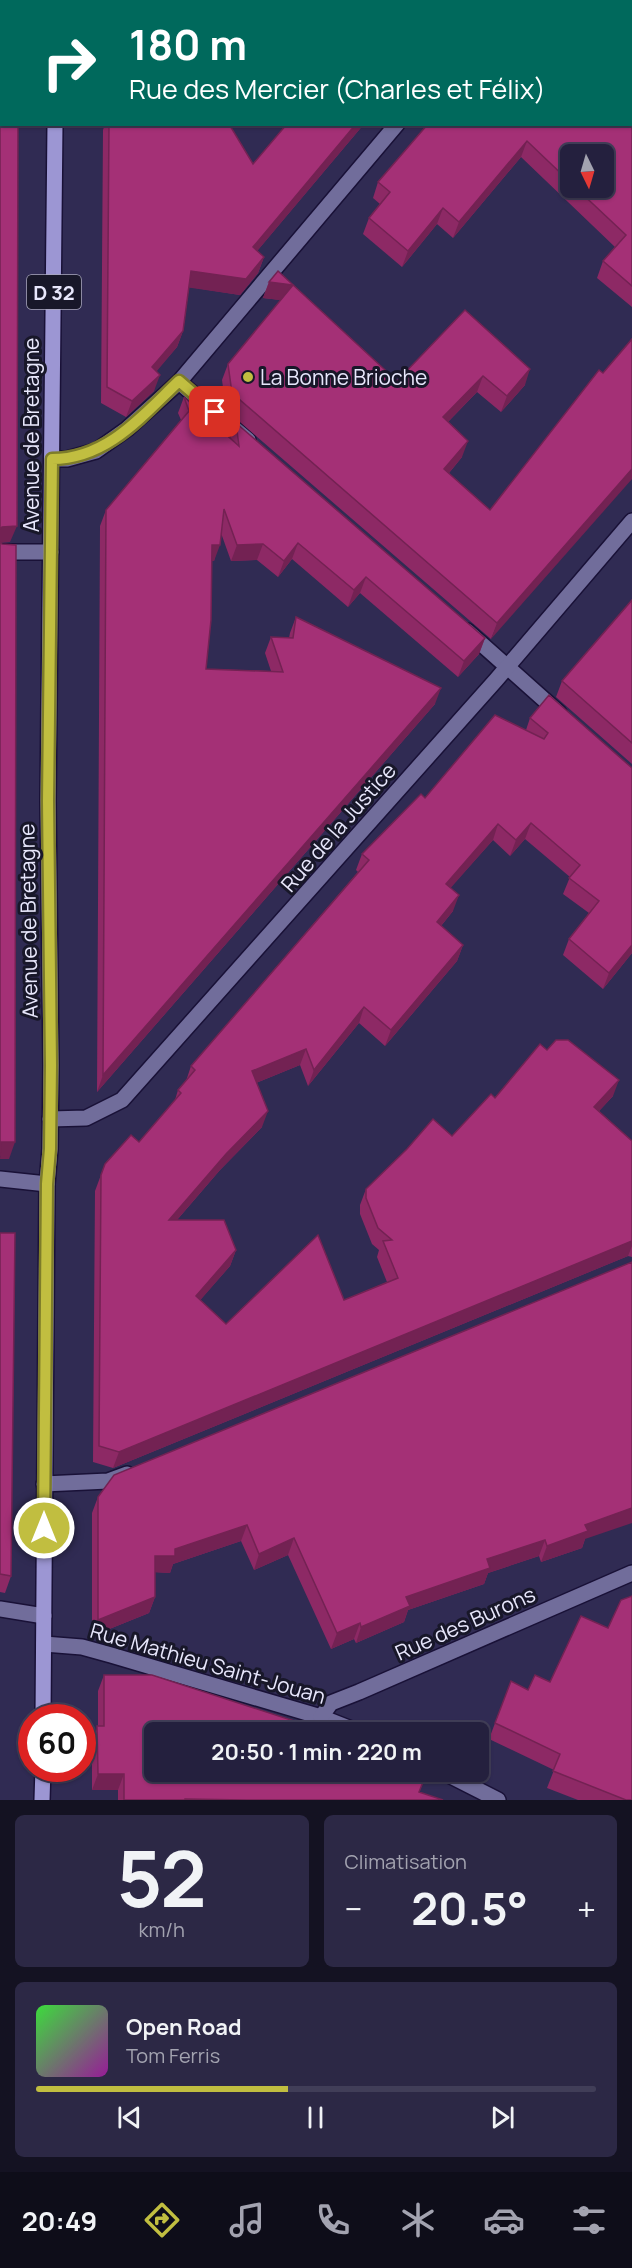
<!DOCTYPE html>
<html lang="fr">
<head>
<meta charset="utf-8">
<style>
  :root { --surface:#24203e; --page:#2c2845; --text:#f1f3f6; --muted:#a3a3b0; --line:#413e58; --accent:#c1be40 }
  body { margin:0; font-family:Manrope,sans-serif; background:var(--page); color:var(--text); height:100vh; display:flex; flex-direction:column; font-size:22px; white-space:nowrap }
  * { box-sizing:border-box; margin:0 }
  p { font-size:20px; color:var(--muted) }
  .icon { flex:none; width:33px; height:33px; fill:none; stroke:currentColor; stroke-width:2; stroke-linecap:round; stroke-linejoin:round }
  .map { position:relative; height:1800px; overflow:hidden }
  .side { display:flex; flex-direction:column; gap:15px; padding:15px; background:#141222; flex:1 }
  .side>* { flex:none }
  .banner { position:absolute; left:0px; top:0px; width:633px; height:126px; box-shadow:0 2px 4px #0004,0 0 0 2px var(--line); background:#00695c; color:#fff; overflow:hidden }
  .needle { width:39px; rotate:175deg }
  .tools { position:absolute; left:560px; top:144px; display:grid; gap:12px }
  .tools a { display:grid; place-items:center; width:54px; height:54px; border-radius:9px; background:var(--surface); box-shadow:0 2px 4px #0004,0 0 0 2px var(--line); font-size:30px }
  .speed { position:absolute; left:18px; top:1704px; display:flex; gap:12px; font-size:30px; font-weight:700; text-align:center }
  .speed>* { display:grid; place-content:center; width:78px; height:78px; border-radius:50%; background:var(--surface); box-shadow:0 2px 4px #0004,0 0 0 2px var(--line); line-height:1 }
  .speed .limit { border:9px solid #d22; background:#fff; color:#111 }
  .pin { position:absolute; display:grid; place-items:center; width:51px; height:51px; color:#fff; margin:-26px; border-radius:12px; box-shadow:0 3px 9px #0006 }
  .me { position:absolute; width:66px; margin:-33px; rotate:0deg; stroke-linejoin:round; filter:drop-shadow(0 0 4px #0008) }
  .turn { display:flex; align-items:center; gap:21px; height:126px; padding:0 30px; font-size:27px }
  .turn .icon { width:78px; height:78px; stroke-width:2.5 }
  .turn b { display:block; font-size:42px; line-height:51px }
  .big { font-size:45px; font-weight:700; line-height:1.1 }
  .side .card { flex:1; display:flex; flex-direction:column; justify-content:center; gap:9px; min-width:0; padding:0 21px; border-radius:9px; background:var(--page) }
  .side .dial { align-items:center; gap:0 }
  .dial b { font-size:78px; line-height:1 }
  .song { display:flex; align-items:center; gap:18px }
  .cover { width:72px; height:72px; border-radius:9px; background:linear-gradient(135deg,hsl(120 70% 55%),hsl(300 70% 35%)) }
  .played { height:6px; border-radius:3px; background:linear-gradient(90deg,var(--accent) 45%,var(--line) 45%) }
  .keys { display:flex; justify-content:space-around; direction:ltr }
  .heat { display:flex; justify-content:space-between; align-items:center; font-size:33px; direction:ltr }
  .side .tiles { flex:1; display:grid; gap:15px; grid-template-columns:1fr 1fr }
  .card:last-child { grid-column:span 2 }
  .trip { position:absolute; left:144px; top:1722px; width:345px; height:60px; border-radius:9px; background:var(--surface); box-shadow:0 2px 4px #0004,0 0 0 2px var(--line); font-weight:700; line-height:60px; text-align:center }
  .dock { display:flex; height:96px; justify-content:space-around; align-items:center; background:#0e0d19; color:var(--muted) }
  .dock .icon { width:42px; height:42px }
  .dock .selected { color:var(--accent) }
  .dock b { font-size:27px; color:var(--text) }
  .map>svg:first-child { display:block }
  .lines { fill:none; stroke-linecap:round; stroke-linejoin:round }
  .service-casing { stroke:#191137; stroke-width:18 }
  .minor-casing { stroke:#191137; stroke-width:18 }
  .primary-casing { stroke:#191137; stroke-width:18 }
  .service { stroke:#716d9b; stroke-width:15 }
  .minor { stroke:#716d9b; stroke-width:15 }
  .primary { stroke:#9c96d3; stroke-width:15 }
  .wall { fill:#8d2965; fill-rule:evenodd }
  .shaded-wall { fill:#732253 }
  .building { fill:#a43076; stroke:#732253; stroke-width:1.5 }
  .route-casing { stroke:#7d7c2a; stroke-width:15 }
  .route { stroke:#c1be40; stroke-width:10 }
  .poi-dot { fill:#c1be40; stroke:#181729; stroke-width:2 }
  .labels { text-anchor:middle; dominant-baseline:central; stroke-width:6; stroke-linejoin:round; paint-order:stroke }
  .shield { fill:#181729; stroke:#aaa9bd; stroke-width:1.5 }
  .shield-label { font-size:20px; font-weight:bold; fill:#e8e7fc }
  .poi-label { font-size:21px; fill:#e8e7fc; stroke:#181729; text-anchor:start }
  .street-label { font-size:21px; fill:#e8e7fc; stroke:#181729 }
</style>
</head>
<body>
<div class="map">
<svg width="632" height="1800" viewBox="0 0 632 1800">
  <rect width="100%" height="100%" fill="#302b53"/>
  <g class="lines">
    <g class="service-casing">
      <path id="service" d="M0,552H51"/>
    </g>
    <g class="minor-casing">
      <g id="minor">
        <path d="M505,0L507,2"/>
        <path d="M179,382L248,440"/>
        <path d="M52,459H67L96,451L127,429L179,382L397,124"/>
        <path d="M467,631L559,713"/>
        <path d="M50,1119L86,1118L122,1100L496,680L632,521"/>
        <path d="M0,1179L47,1184"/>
        <path d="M44,1484L108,1481L127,1474"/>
        <path d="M0,1609L44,1616"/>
        <path d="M44,1644L82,1647L111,1655L321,1717L359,1732"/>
        <path d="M321,1717L331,1703L359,1692L632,1573"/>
        <path d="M443,1772L498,1800"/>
      </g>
    </g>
    <g class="primary-casing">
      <g id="primary">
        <path d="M56,2V0"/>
        <path d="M43,1718L47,1184L50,1149L51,1065L48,801L55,124"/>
        <path d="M42,1800L43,1768"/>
      </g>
    </g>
    <use href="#service" class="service"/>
    <use href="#minor" class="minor"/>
    <use href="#primary" class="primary"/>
  </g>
  <g class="wall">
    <path d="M544,0H632V307L597,278L603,261L615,247L521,157L453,238L437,224L402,267L363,234L369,218L380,204L373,198L378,182L428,124H632V2H545ZM570,154L603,188H570Z"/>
    <path d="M105,124H229L253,164L287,124H364L257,251L264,257L258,273L240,295L189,287L183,331L177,347L156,371L154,391L126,417L101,403L103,130Z"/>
    <path d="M269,282L397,381L465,310L525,385L501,412L477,392L448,422L462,457L449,473L490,510L603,373L491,639L226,410L222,380L228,364L281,300L263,298Z"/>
    <path d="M184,397L230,438L236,423L485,638L479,654L458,677L360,593L348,607L292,559L278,577L257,560L231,561L221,533L214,561H212L206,669L271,671L265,653L271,637L289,638L290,633L296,617L435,704L97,1092L100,526L106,510L181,420L178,413Z"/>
    <path d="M632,600V764L556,697L562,681Z"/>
    <path d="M549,695L632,953L603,989L563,955L569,939L589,913L563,894L570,877L525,839L510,856L493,840L450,888L453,911L441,926L463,945L457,961L385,1046L359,1023L308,1086L300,1065L256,1083L262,1127L220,1170L177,1220L236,1250L230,1266L200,1300L226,1324L344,1300L387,1282L377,1257L379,1250L372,1244L360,1214V1205L366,1189L452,1136L547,1050L613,1096L599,1111L632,1141V1257L628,1256L113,1468L93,1462L95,1191L105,1164L139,1142L175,1100L178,1090L186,1081L191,1066L358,872L356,870L362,854L425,798L526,730L530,718Z"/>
    <path d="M0,1233L11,1576L5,1593L0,1592Z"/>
    <path d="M98,1497L585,1539L582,1548L541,1562L539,1556L488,1573L484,1584L408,1610L404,1622L356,1643L354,1639L331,1649L288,1555L254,1570L241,1541L173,1564L170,1573L155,1572V1597L149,1613L92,1636V1513Z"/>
    <path d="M104,1675L419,1792L443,1800H118V1790H92V1743L98,1726V1691Z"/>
    <path d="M511,1681L632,1800H578L547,1788L554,1770L489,1739Z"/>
  </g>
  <g class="shaded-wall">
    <path d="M2,95V104L0,108V96Z"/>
    <path d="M356,124H364L247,263L253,247Z"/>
    <path d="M527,141L521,157L453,238L459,222Z"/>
    <path d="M443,208L437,224L402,267L408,251Z"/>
    <path d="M264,257L258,273L240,295L185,287L191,271Z"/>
    <path d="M269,282L293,285L288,301L263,298Z"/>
    <path d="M183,331L177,347L146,384L152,367Z"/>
    <path d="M530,369L525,385L501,412L507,396Z"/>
    <path d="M160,375L154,391L126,417L132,401Z"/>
    <path d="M483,376L477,392L437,433L443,417Z"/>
    <path d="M468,441L462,457L439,485L444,469Z"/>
    <path d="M632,469V479L491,639L497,623Z"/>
    <path d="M17,526L10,542L0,543V529L2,527Z"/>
    <path d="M298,543L292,559L278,577L284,561Z"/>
    <path d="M263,544L257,560L231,561L237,545Z"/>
    <path d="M212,545H220L214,561H206Z"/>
    <path d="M366,577L360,593L348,607L354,590Z"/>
    <path d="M485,638L479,654L458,677L464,661Z"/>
    <path d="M441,688L435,704L97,1092L103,1075Z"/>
    <path d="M531,823L525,839L510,856L516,840Z"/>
    <path d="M498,824L493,840L440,900L446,884Z"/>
    <path d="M459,895L453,911L431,938L437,922Z"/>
    <path d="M463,945L457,961L385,1046L391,1030Z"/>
    <path d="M632,945V953L603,989L609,973Z"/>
    <path d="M364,1007L359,1023L308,1086L314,1070Z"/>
    <path d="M306,1049L300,1065L246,1087L252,1071Z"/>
    <path d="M619,1080L613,1096L588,1123L594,1107Z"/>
    <path d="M268,1111L262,1127L220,1170L163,1236L169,1220L226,1154Z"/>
    <path d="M1,1142H15L9,1159H0Z"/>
    <path d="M632,1241V1246L628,1256L113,1468L119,1452Z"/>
    <path d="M236,1250L230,1266L190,1312L196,1296Z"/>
    <path d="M632,1508V1523L585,1539L582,1548L541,1562L547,1546L585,1525Z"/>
    <path d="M247,1525L241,1541L173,1564L170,1573L149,1572L155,1556Z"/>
    <path d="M294,1538L288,1555L254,1570L259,1554Z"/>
    <path d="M545,1540L539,1556L488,1573L484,1584L408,1610L404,1622L356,1643L361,1627L406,1597L487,1559Z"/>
    <path d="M155,1597L149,1613L92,1636L98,1620Z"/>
    <path d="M360,1623L354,1639L331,1649L337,1633Z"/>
    <path d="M98,1774H124L118,1790H92Z"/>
    <path d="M185,1799L246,1800H184Z"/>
  </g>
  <g class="building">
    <path d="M0,0H19V2H2V95L0,96Z"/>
    <rect x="112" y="0" width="135" height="2"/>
    <path d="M363,0H460L459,2H362Z"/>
    <path d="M553,0H632V286L603,261L626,235L576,188H603V154H570V182L527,141L459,222L443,208L408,251L369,218L390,192L378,182L428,124H632V2H553Z"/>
    <path d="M0,109L2,111V124H18L17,526L2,527L0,529Z"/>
    <path d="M109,124H229L253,164L287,124H356L253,247L264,257L246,279L191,271L183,331L152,367L160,375L132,401L107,387Z"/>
    <path d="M278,271L397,381L465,310L530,369L507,396L483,376L443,417L468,441L444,469L490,510L599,370L603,373L632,339V469L497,623L232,393L228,364L293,285L269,282Z"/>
    <path d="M184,397L239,446L236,423L485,638L464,661L366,577L354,590L298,543L284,561L263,544L237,545L224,509L220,545H212L211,620L206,669L283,672L271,637L293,638L296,617L441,688L103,1075L106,510L189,411Z"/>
    <path d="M0,542L2,544L16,545L15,1142H1L0,1156Z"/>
    <path d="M632,600V743L562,681Z"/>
    <path d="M549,695L632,768V945L609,973L569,939L599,901L569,878L580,865L531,823L516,840L498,824L446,884L459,895L437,922L463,945L391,1030L364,1007L314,1070L306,1049L252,1071L268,1111L226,1154L169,1220H224L236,1250L196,1296L226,1324L318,1235L344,1300L398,1278L383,1241L392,1240L378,1228L366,1198V1189L407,1149L433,1119L452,1136L491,1094L495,1098L540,1044L547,1050L556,1040H568L619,1080L594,1107L632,1141V1241L119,1452L99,1446L101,1175L105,1164L131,1135L139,1142L181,1093L178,1090L195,1070L191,1066L369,860L362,854L421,794L425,798L495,715L544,739L548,733L530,718Z"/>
    <path d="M0,1233H15L11,1576L0,1574Z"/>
    <path d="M632,1262V1508L585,1525L588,1531L547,1546L545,1540L487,1559L490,1568L406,1597L410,1606L361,1627L360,1623L337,1633L294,1538L259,1554L247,1525L175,1549V1556H155V1597L98,1620V1497L114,1475Z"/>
    <path d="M632,1596V1800H626L553,1771L560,1754L495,1723L511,1681L528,1690L535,1675L550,1682L581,1616L608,1628L621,1600Z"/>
    <path d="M104,1675H152L328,1732H154V1772H427L419,1792L443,1800H246L185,1799V1800H124V1774H98L97,1726H104Z"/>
  </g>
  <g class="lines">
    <g class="route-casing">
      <path id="route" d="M44,1528L47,1184L50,1149L51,1065L48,801L52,459C107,459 142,416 179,381L215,412"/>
    </g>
    <use href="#route" class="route"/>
  </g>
  <circle class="poi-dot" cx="248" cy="377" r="6"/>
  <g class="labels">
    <rect class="shield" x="27" y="275" width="54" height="34" rx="4.5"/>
    <g class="shield-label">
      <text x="54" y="292">D 32</text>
    </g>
    <g class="poi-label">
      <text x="260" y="377">La Bonne Brioche</text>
    </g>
    <g class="street-label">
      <text transform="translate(31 435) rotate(-90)">Avenue de Bretagne</text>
      <text transform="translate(338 827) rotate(-49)">Rue de la Justice</text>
      <text transform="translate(28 921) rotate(-91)">Avenue de Bretagne</text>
      <text transform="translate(465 1623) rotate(-24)">Rue des Burons</text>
      <text transform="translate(208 1663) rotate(16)">Rue Mathieu Saint-Jouan</text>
    </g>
  </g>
</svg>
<div class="tools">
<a><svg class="needle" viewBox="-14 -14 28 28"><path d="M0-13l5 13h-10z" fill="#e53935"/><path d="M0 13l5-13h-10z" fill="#a3a3b0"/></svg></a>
</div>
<div class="speed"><div class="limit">60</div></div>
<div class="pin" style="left:215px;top:412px;background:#d93025"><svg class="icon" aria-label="arrive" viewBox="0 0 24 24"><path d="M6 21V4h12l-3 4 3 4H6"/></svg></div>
<svg class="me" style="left:44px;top:1528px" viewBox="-20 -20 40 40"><circle r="17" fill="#c1be40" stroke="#fff" stroke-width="3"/><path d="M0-11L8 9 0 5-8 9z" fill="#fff"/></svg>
<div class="trip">20:50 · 1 min · 220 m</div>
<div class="banner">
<div class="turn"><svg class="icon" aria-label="right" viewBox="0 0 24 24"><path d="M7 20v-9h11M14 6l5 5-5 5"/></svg><div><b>180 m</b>Rue des Mercier (Charles et Félix)</div></div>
</div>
</div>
<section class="side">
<div class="tiles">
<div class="card dial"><b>52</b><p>km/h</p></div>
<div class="card"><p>Climatisation</p>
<div class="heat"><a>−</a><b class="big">20.5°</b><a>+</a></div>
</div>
<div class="card">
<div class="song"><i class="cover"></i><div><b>Open Road</b><p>Tom Ferris</p></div></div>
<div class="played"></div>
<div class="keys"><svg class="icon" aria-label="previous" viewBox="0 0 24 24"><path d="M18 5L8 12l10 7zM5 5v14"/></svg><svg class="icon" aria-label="pause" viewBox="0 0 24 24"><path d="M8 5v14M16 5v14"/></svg><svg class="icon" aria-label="next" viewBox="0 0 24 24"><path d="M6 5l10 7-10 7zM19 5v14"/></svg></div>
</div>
</div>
</section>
<nav class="dock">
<b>20:49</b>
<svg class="icon selected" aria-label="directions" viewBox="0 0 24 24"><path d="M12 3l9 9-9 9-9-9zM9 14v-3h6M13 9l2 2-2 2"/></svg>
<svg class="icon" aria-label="music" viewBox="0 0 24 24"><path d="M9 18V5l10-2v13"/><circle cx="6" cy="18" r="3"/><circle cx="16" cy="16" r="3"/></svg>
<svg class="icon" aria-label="phone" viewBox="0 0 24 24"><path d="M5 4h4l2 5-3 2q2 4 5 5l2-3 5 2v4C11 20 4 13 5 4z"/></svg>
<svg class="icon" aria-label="climate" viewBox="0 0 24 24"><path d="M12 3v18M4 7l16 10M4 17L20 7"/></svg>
<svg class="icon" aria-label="car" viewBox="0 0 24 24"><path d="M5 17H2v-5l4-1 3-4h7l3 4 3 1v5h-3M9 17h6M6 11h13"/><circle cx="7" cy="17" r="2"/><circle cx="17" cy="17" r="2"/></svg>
<svg class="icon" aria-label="filters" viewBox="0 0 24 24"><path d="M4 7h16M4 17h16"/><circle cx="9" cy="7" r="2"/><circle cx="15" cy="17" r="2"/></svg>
</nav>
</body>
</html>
